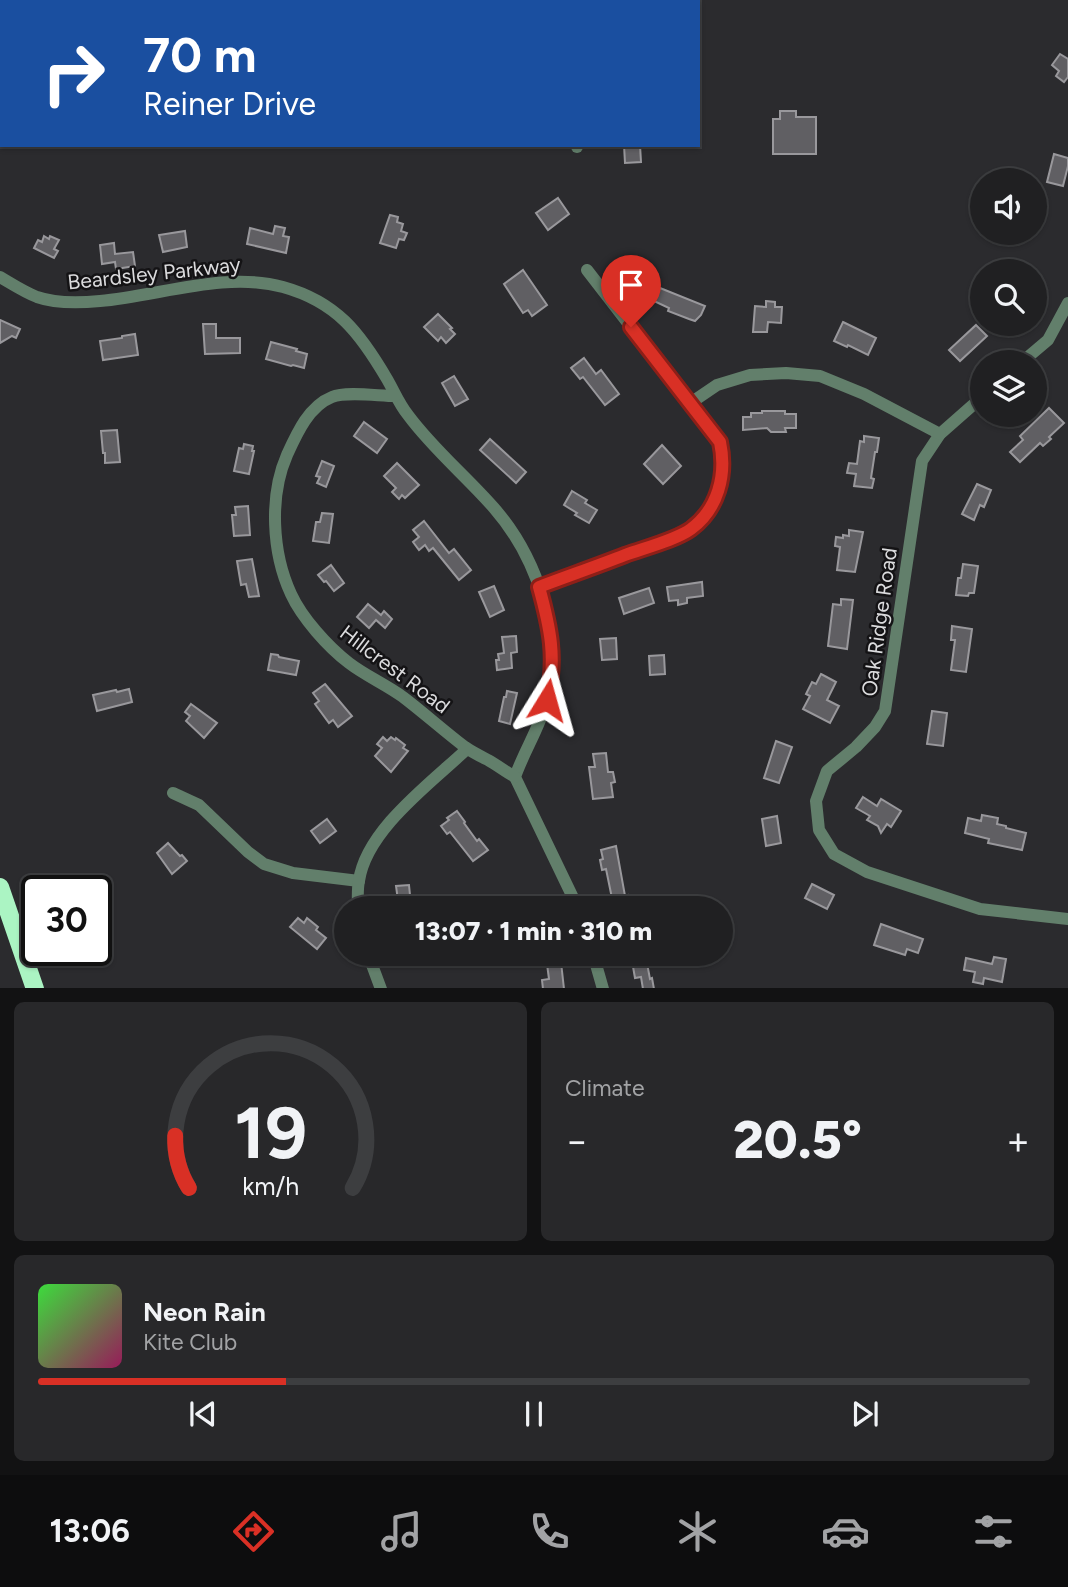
<!DOCTYPE html>
<html lang="en">
<head>
<meta charset="utf-8">
<style>
  :root { --surface:#202022; --page:#28282a; --text:#f1f3f6; --muted:#a2a3a5; --line:#3d3e40; --accent:#d93025 }
  body { margin:0; font-family:Figtree,sans-serif; background:var(--page); color:var(--text); height:100vh; display:flex; flex-direction:column; font-size:26px; white-space:nowrap }
  * { box-sizing:border-box; margin:0 }
  p { font-size:23px; color:var(--muted) }
  .icon { flex:none; width:38px; height:38px; fill:none; stroke:currentColor; stroke-width:2; stroke-linecap:round; stroke-linejoin:round }
  .map { position:relative; height:988px; overflow:hidden }
  .details { display:flex; flex-direction:column; gap:14px; padding:14px; background:#121213; flex:1 }
  .details>* { flex:none }
  .top-card { position:absolute; left:0px; top:0px; width:700px; height:147px; box-shadow:0 2px 5px #0004,0 0 0 2px var(--line); background:#1a4fa0; color:#fff; overflow:hidden }
  .fabs { position:absolute; left:970px; top:168px; display:grid; gap:14px }
  .fabs a { display:grid; place-items:center; width:77px; height:77px; border-radius:50%; background:var(--surface); box-shadow:0 2px 5px #0004,0 0 0 2px var(--line); font-size:35px }
  .speed { position:absolute; left:21px; top:875px; display:flex; gap:14px; font-size:35px; font-weight:700; text-align:center }
  .speed>* { display:grid; place-content:center; width:91px; height:91px; border-radius:50%; background:var(--surface); box-shadow:0 2px 5px #0004,0 0 0 2px var(--line); line-height:1 }
  .speed .limit { border:4px solid #111; border-radius:10px; background:#fff; color:#111 }
  .pin { position:absolute; display:grid; place-items:center; width:60px; height:60px; color:#fff; margin:-72px -30px; border-radius:50% 50% 50% 0; rotate:-45deg; box-shadow:0 0 7px #0007 }
  .pin .icon { rotate:45deg }
  .me { position:absolute; width:77px; margin:-38px; rotate:8deg; stroke-linejoin:round; filter:drop-shadow(0 0 5px #0008) }
  .turn { display:flex; align-items:center; gap:24px; height:147px; padding:0 28px; font-size:32px }
  .turn .icon { width:91px; height:91px; stroke-width:2.5 }
  .turn b { display:block; font-size:49px; line-height:60px }
  .big { font-size:52px; font-weight:800; line-height:1.1 }
  .details .card { flex:1; display:flex; flex-direction:column; justify-content:center; gap:10px; min-width:0; padding:0 24px; border-radius:10px; background:var(--page) }
  .details .dial { align-items:center; gap:0 }
  .dial svg { height:182px; overflow:visible; fill:none; stroke:var(--line); stroke-width:7; stroke-linecap:round; text-anchor:middle }
  .dial text { fill:var(--text); stroke:none }
  .song { display:flex; align-items:center; gap:21px }
  .cover { width:84px; height:84px; border-radius:10px; background:linear-gradient(135deg,hsl(120 70% 55%),hsl(330 70% 35%)) }
  .played { height:7px; border-radius:4px; background:linear-gradient(90deg,var(--accent) 25%,var(--line) 25%) }
  .keys { display:flex; justify-content:space-around; direction:ltr }
  .heat { display:flex; justify-content:space-between; align-items:center; font-size:38px; direction:ltr }
  .details .tiles { flex:1; display:grid; gap:14px; grid-template-columns:1fr 1fr }
  .card:last-child { grid-column:span 2 }
  .trip { position:absolute; left:334px; top:896px; width:399px; height:70px; border-radius:35px; background:var(--surface); box-shadow:0 2px 5px #0004,0 0 0 2px var(--line); font-weight:800; line-height:70px; text-align:center }
  .menu { display:flex; height:112px; justify-content:space-around; align-items:center; background:#0d0d0e; color:var(--muted) }
  .menu .icon { width:49px; height:49px }
  .menu .active { color:var(--accent) }
  .menu b { font-size:32px; color:var(--text) }
  .map>svg:first-child { display:block }
  .building { fill:#605f63; stroke:#99989c; stroke-width:2 }
  .lines { fill:none; stroke-linecap:round; stroke-linejoin:round }
  .minor { stroke:#627f6b; stroke-width:12 }
  .highway { stroke:#abf4c3; stroke-width:18 }
  .route-casing { stroke:#8d1f18; stroke-width:18 }
  .route { stroke:#d93025; stroke-width:12 }
  .labels { text-anchor:middle; dominant-baseline:central; stroke-width:5; stroke-linejoin:round; paint-order:stroke }
  .street-label { font-size:21px; fill:#dbdbdd; stroke:#141315 }
</style>
</head>
<body>
<div class="map">
<svg width="1068" height="989" viewBox="0 0 1068 989">
  <rect width="100%" height="100%" fill="#2b2b2e"/>
  <g class="building">
    <path d="M1060,54L1068,59V77L1064,82L1056,76L1059,71L1052,65Z"/>
    <path d="M780,111H796V117H816V154H773V119H780Z"/>
    <path d="M624,145H640L641,162L625,163Z"/>
    <path d="M1054,154L1068,158V166L1063,186L1047,182Z"/>
    <path d="M558,198L569,214L548,230L536,213Z"/>
    <path d="M390,215L398,217L397,222L403,224L401,231L407,233L404,240L399,239L396,248L380,243Z"/>
    <path d="M275,226L285,228L283,236L289,237L286,253L247,244L250,228L273,234Z"/>
    <path d="M185,231L187,247L163,252L159,235Z"/>
    <path d="M44,236L49,239L50,236L59,240L54,249L58,251L54,258L34,248L38,240L42,242Z"/>
    <path d="M114,243L115,254L133,252L135,266L116,269L115,262L102,264L100,245Z"/>
    <path d="M523,270L547,305L532,316L528,310L523,313L504,284Z"/>
    <path d="M660,288L705,306L701,315L695,321L689,319L668,311L669,308L654,301Z"/>
    <path d="M766,301L775,302V307H782L781,323L768,322L767,332H753L755,306L766,307Z"/>
    <path d="M438,314L452,328L450,329L455,334L446,343L441,337L438,341L424,327Z"/>
    <path d="M0,320L20,329L16,338L12,336L0,343Z"/>
    <path d="M843,322L876,338L868,355L848,345L847,347L834,341Z"/>
    <path d="M203,324H216V338H240V353L205,354Z"/>
    <path d="M976,325L987,336L960,361L949,350Z"/>
    <path d="M135,334L138,355L103,360L100,341L122,338V336Z"/>
    <path d="M271,342L297,349L296,351L307,354L304,368L293,365L291,366L266,359Z"/>
    <path d="M584,358L596,374L601,370L619,394L605,405L583,377L580,379L571,368Z"/>
    <path d="M454,376L468,399L455,406L442,383Z"/>
    <path d="M1049,408L1064,423L1049,437L1051,439L1043,446L1040,443L1020,462L1010,452L1023,440L1020,436Z"/>
    <path d="M762,411H785V414H796V428H785L786,432H771L767,428L743,430V417H751V413H762Z"/>
    <path d="M364,422L387,439L377,453L354,436Z"/>
    <path d="M117,430L120,462L105,463V453H103L101,431Z"/>
    <path d="M864,436L879,438L877,452H875L871,478L874,479L872,488L854,486L856,474L847,473L849,463L857,464L860,441L864,442Z"/>
    <path d="M490,439L526,472L516,483L480,450Z"/>
    <path d="M244,444L253,446L252,451H254L249,474L234,471L239,448L243,449Z"/>
    <path d="M662,445L681,466L663,484L644,464Z"/>
    <path d="M322,461L334,466L326,487L317,483L320,477L316,476Z"/>
    <path d="M397,463L419,485L405,498L402,495L399,499L392,492L396,488L384,476Z"/>
    <path d="M977,484L991,490L984,507L980,505L974,520L962,514Z"/>
    <path d="M572,491L587,500L585,503L597,510L589,523L575,515L577,513L564,505Z"/>
    <path d="M248,506L250,535L234,536L232,515H236L235,507Z"/>
    <path d="M322,513L333,514L329,543L313,541L316,522H320Z"/>
    <path d="M424,521L449,553L454,549L471,570L459,580L433,548L429,551L425,545L419,550L413,542L419,537L413,530Z"/>
    <path d="M849,530L863,532L855,572L837,570L840,547L835,546L836,537L843,538V535L849,536Z"/>
    <path d="M252,559L259,596L249,597L246,584L241,585L237,561Z"/>
    <path d="M963,564L978,566L974,593H969L968,596L956,595L958,578H961Z"/>
    <path d="M331,565L344,583L334,591L326,581L324,582L318,575Z"/>
    <path d="M702,582L703,596L687,598V603L678,605V600L669,601L667,587Z"/>
    <path d="M494,586L504,610L490,617L479,592Z"/>
    <path d="M649,588L654,603L624,614L619,598Z"/>
    <path d="M841,599L853,600L847,649L828,646L833,604L841,605Z"/>
    <path d="M368,604L381,615L384,611L392,619L385,628L376,620L369,628L357,617Z"/>
    <path d="M952,626L972,629L966,672L951,670L955,640H951Z"/>
    <path d="M516,636L517,652L511,653L512,668L497,670L496,660H499L498,654L504,653L502,637Z"/>
    <path d="M616,638L617,659L602,660L600,639Z"/>
    <path d="M271,654L278,655L279,657L299,661L296,675L268,670Z"/>
    <path d="M664,655L665,674L650,675L649,656Z"/>
    <path d="M821,674L836,682L827,700L839,706L830,723L803,709L810,696L806,694L812,682L816,684Z"/>
    <path d="M325,684L352,716L338,727L333,720L329,723L315,704L319,701L313,693Z"/>
    <path d="M129,689L132,702L97,711L93,695L116,690L117,692Z"/>
    <path d="M507,691L517,693L510,724L499,721L504,697H506Z"/>
    <path d="M191,704L217,723L204,738L186,721L190,716L185,712Z"/>
    <path d="M932,711L947,713L943,746L927,744Z"/>
    <path d="M383,737L387,741L391,737L395,740L396,738L405,745L403,748L408,751L391,772L375,756L382,748L377,744Z"/>
    <path d="M776,741L792,747L779,783L764,778Z"/>
    <path d="M606,753L608,772H613L615,782L611,783L613,797L593,799L589,767H595L593,754Z"/>
    <path d="M863,797L877,806L881,799L901,811L891,827L887,824L881,833L878,826L867,820L870,816L856,808Z"/>
    <path d="M457,811L465,822L464,823L477,841L479,839L488,850L473,861L450,832L447,834L441,826L449,820L447,818Z"/>
    <path d="M982,815L998,818L997,824L1006,826V828L1026,833L1022,850L988,843L989,839L965,833L968,818L981,821Z"/>
    <path d="M777,816L781,843L766,846L762,819Z"/>
    <path d="M327,819L336,831L320,843L311,831Z"/>
    <path d="M168,843L180,856L182,855L187,861L172,874L157,853Z"/>
    <path d="M616,846L625,896L628,895L630,905L614,908L606,869L602,870L600,860L603,859L601,850Z"/>
    <path d="M812,884L834,895L827,909L805,898Z"/>
    <path d="M409,885L410,895H417L418,908H399L396,886Z"/>
    <path d="M298,918L304,923L307,918L318,927L316,930L326,938L317,949L290,927Z"/>
    <path d="M881,924L923,939L918,953L907,949L905,955L874,945Z"/>
    <path d="M994,957L1006,959L1002,982L984,978L983,984L973,982L975,972L964,970L966,958L992,964Z"/>
    <path d="M646,958L650,979L652,978L654,989H643L641,977L635,978L632,961Z"/>
    <path d="M561,962L564,989H543L542,980L549,979L547,964Z"/>
  </g>
  <g class="lines">
    <g class="minor">
      <path d="M24,0L25,2"/>
      <path d="M279,0L280,2"/>
      <path d="M571,0V2"/>
      <path d="M150,2V0"/>
      <path d="M577,145V147"/>
      <path d="M0,277C12,284 24,292 37,297C57,304 80,303 100,301C159,296 225,271 283,287C337,302 360,333 387,379C394,391 399,404 408,415C433,449 466,476 494,508C536,556 565,637 547,700C540,727 524,751 515,777L578,908"/>
      <path d="M1022,362L1048,340L1068,303"/>
      <path d="M395,396C379,396 346,391 332,397C309,406 297,433 287,455C269,496 272,553 291,594C302,618 328,647 349,663C366,676 385,684 403,697C424,713 444,731 465,747C472,752 480,756 488,760C497,765 506,772 515,777"/>
      <path d="M982,397L940,434L922,461L885,711L875,727L856,747L827,771L816,801L819,830L834,854L867,872L980,909L1068,919"/>
      <path d="M689,404L717,385L750,375L786,373L820,376L864,394L940,434"/>
      <path d="M539,587L689,530C717,505 729,480 720,442L587,270"/>
      <path d="M173,793L199,805L248,852L264,864L293,873L359,881"/>
      <path d="M358,908C358,899 357,890 359,881C366,830 431,783 467,749"/>
      <path d="M368,954L381,989"/>
      <path d="M593,954L603,989"/>
    </g>
    <path class="highway" d="M0,887L35,989"/>
  </g>
  <g class="lines">
    <g class="route-casing">
      <path id="route" d="M547,700C557,658 550,627 539,587C568,576 597,566 625,555C644,548 676,540 691,529C718,509 727,475 720,442L631,327"/>
    </g>
    <use href="#route" class="route"/>
  </g>
  <g class="labels">
    <g class="street-label">
      <text transform="translate(154 273) rotate(-6)">Beardsley Parkway</text>
      <text transform="translate(879 622) rotate(-82)">Oak Ridge Road</text>
      <text transform="translate(395 669) rotate(37)">Hillcrest Road</text>
    </g>
  </g>
</svg>
<div class="fabs">
<a><svg class="icon" aria-label="sound" viewBox="0 0 24 24"><path d="M4 9h4l5-4v14l-5-4H4zM17 9q2 3 0 6"/></svg></a>
<a><svg class="icon" aria-label="search" viewBox="0 0 24 24"><circle cx="10" cy="10" r="6"/><path d="M15 15l6 6"/></svg></a>
<a><svg class="icon" aria-label="layers" viewBox="0 0 24 24"><path d="M12 4l9 5-9 5-9-5zM3 14l9 5 9-5"/></svg></a>
</div>
<div class="speed"><div class="limit">30</div></div>
<div class="pin" style="left:631px;top:327px;background:#d93025"><svg class="icon" aria-label="arrive" viewBox="0 0 24 24"><path d="M6 21V4h12l-3 4 3 4H6"/></svg></div>
<svg class="me" style="left:547px;top:700px" viewBox="-20 -20 40 40"><path d="M0-17L14 15 0 8-14 15z" fill="#d93025" stroke="#fff" stroke-width="4"/></svg>
<div class="trip">13:07 · 1 min · 310 m</div>
<div class="top-card">
<div class="turn"><svg class="icon" aria-label="right" viewBox="0 0 24 24"><path d="M7 20v-9h11M14 6l5 5-5 5"/></svg><div><b>70 m</b>Reiner Drive</div></div>
</div>
</div>
<section class="details">
<div class="tiles">
<div class="card dial"><svg viewBox="0 0 100 80">
<path d="M14 69A42 42 0 1 1 86 69"/>
<path d="M14 69A42 42 0 0 1 8 46" stroke="#d93025"/>
<text x="50" y="56" font-size="32" font-weight="700">19</text>
<text x="50" y="72" font-size="11">km/h</text>
</svg></div>
<div class="card"><p>Climate</p>
<div class="heat"><a>−</a><b class="big">20.5°</b><a>+</a></div>
</div>
<div class="card">
<div class="song"><i class="cover"></i><div><b>Neon Rain</b><p>Kite Club</p></div></div>
<div class="played"></div>
<div class="keys"><svg class="icon" aria-label="previous" viewBox="0 0 24 24"><path d="M18 5L8 12l10 7zM5 5v14"/></svg><svg class="icon" aria-label="pause" viewBox="0 0 24 24"><path d="M8 5v14M16 5v14"/></svg><svg class="icon" aria-label="next" viewBox="0 0 24 24"><path d="M6 5l10 7-10 7zM19 5v14"/></svg></div>
</div>
</div>
</section>
<nav class="menu">
<b>13:06</b>
<svg class="icon active" aria-label="directions" viewBox="0 0 24 24"><path d="M12 3l9 9-9 9-9-9zM9 14v-3h6M13 9l2 2-2 2"/></svg>
<svg class="icon" aria-label="music" viewBox="0 0 24 24"><path d="M9 18V5l10-2v13"/><circle cx="6" cy="18" r="3"/><circle cx="16" cy="16" r="3"/></svg>
<svg class="icon" aria-label="phone" viewBox="0 0 24 24"><path d="M5 4h4l2 5-3 2q2 4 5 5l2-3 5 2v4C11 20 4 13 5 4z"/></svg>
<svg class="icon" aria-label="climate" viewBox="0 0 24 24"><path d="M12 3v18M4 7l16 10M4 17L20 7"/></svg>
<svg class="icon" aria-label="car" viewBox="0 0 24 24"><path d="M5 17H2v-5l4-1 3-4h7l3 4 3 1v5h-3M9 17h6M6 11h13"/><circle cx="7" cy="17" r="2"/><circle cx="17" cy="17" r="2"/></svg>
<svg class="icon" aria-label="filters" viewBox="0 0 24 24"><path d="M4 7h16M4 17h16"/><circle cx="9" cy="7" r="2"/><circle cx="15" cy="17" r="2"/></svg>
</nav>
</body>
</html>
